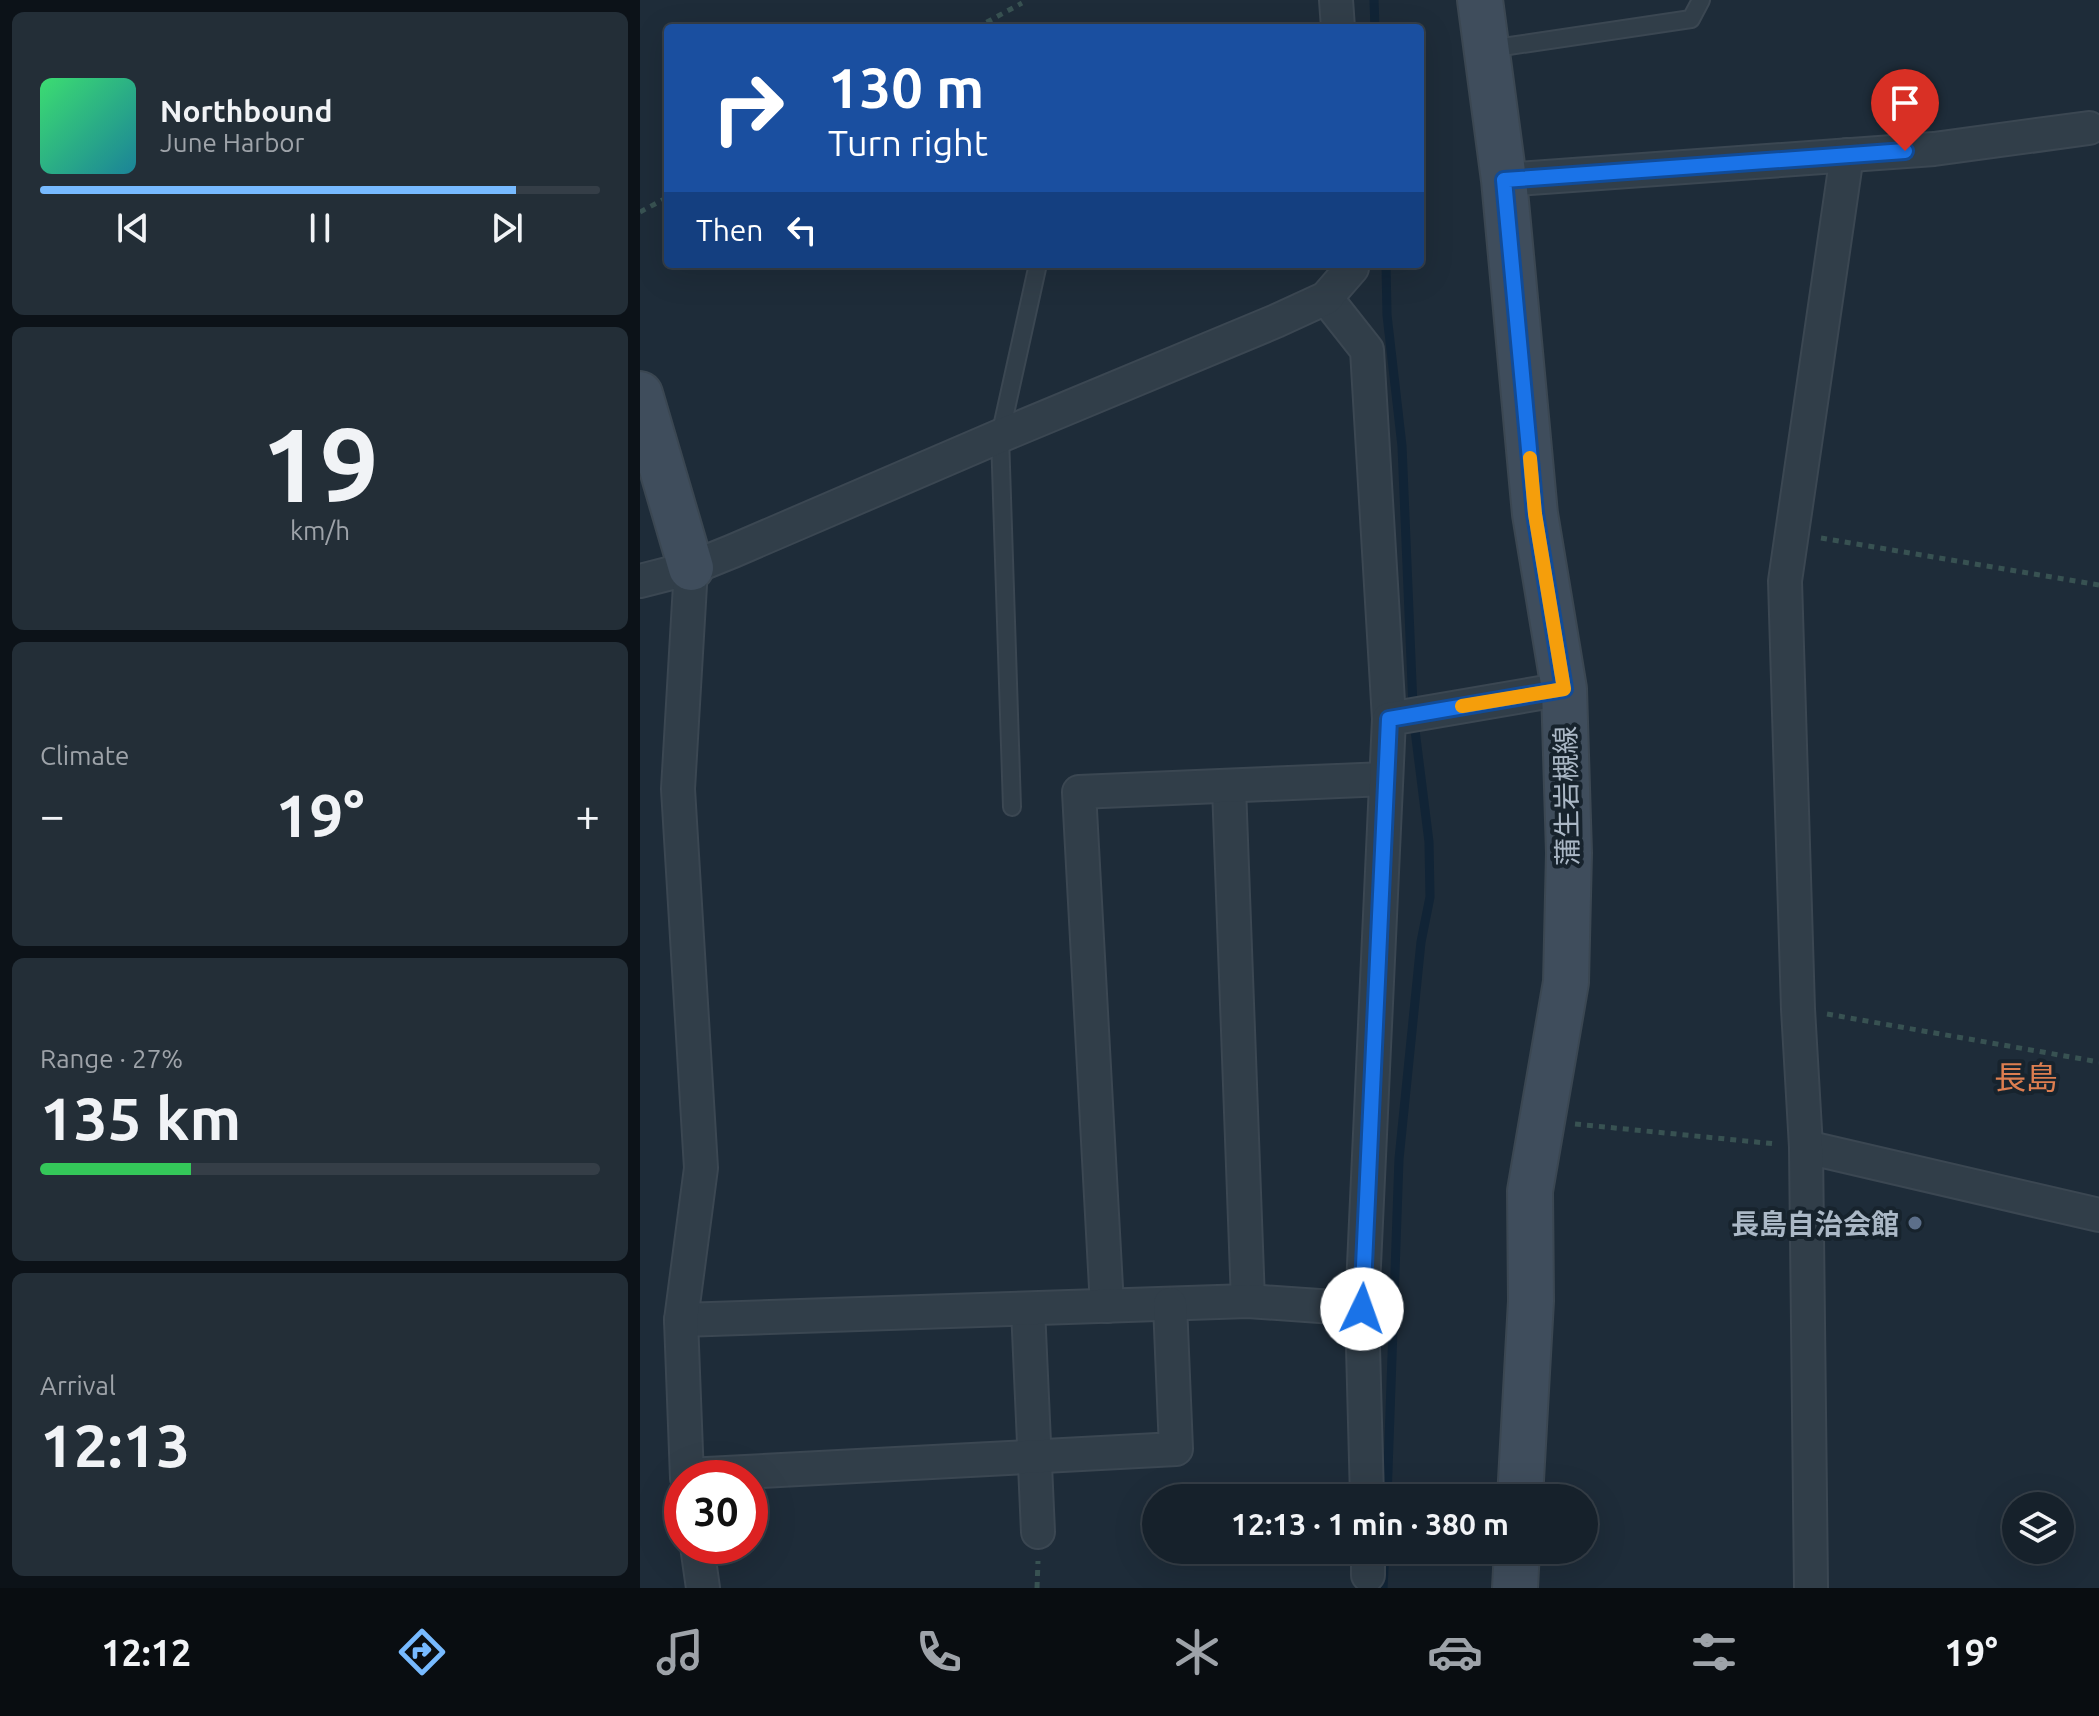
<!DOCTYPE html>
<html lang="en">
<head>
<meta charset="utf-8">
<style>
  :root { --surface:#16212b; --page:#232e37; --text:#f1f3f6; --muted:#9ea3a9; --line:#353e47; --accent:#77baff }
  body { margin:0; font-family:Ubuntu,"Noto Sans JP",sans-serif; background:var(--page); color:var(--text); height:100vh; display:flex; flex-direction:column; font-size:30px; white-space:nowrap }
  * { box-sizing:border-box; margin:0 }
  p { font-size:26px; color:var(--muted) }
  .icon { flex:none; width:44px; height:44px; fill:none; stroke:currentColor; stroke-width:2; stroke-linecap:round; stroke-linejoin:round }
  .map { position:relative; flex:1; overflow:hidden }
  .sheet { display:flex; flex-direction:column; gap:12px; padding:12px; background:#0c1218; width:640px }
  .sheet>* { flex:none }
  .banner { position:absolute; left:24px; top:24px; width:760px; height:244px; border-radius:8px; box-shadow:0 8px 32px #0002,0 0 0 2px var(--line); background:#1a4fa0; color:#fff; overflow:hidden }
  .buttons { position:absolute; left:1362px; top:1492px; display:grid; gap:16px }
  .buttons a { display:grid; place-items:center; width:72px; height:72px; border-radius:50%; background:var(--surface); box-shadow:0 8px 32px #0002,0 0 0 2px var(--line); font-size:40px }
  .speed { position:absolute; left:24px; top:1460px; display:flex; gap:16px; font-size:40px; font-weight:700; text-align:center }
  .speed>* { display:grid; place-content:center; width:104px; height:104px; border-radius:50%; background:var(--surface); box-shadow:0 8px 32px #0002,0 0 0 2px var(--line); line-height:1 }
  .speed .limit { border:12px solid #d22; background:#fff; color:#111 }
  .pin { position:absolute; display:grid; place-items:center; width:68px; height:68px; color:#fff; margin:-82px -34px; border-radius:50% 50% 50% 0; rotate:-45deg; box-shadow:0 0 8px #0007 }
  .pin .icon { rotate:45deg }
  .me { position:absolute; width:88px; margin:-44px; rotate:3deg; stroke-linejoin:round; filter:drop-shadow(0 0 6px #0008) }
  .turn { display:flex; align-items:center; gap:28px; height:168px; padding:0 32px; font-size:36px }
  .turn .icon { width:104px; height:104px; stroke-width:2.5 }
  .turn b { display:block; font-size:56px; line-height:68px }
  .then { display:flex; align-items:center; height:76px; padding:0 32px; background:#0003; gap:16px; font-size:30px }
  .big { font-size:60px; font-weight:600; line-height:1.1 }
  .sheet .widget { flex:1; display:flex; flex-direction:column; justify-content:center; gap:12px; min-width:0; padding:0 28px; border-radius:12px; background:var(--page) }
  .sheet .dial { align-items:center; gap:0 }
  .dial b { font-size:104px; line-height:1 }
  .song { display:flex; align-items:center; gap:24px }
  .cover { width:96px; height:96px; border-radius:12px; background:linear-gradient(135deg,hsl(140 70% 55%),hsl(190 70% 35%)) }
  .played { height:8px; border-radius:4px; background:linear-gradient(90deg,var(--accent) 85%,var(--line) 85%) }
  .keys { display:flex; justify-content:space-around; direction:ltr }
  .heat { display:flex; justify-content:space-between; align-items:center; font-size:44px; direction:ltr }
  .charge { height:12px; border-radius:6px; background:linear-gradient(90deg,#34c759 27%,var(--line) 0) }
  .trip { position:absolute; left:502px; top:1484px; width:456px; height:80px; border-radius:40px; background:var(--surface); box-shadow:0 8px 32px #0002,0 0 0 2px var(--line); font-weight:600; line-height:80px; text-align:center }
  .tabs { display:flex; height:128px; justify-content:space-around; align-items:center; background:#090d11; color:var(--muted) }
  .tabs .icon { width:56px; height:56px }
  .tabs .selected { color:var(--accent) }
  .tabs b { font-size:36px; color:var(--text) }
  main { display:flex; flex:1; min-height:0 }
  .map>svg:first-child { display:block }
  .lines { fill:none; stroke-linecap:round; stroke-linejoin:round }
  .stream { stroke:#112436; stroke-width:9 }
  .lane-casing { stroke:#3b4752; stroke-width:20 }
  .street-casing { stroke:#3b4752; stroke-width:36 }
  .secondary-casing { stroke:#3b4752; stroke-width:48 }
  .path { stroke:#385252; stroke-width:5; stroke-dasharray:6 6; stroke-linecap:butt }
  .lane { stroke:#313e49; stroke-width:16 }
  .street { stroke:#313e49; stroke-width:32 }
  .secondary { stroke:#3f4d5c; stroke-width:44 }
  .route-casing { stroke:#114b97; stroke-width:20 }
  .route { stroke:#1a73e8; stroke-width:14 }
  .slow { stroke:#f59e0b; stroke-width:14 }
  .service-dot { fill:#5c6f8a; stroke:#17232d; stroke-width:3 }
  .labels { text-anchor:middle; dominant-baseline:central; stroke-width:8; stroke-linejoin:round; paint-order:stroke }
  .street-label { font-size:28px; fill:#abb8c6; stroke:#17232d }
  .poi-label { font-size:28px; font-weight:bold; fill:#abb8c6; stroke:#17232d; text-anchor:end }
  .quarter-label { font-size:32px; fill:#dd7e50; stroke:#17232d }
</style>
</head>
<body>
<main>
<section class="sheet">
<div class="widget">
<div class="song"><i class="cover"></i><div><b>Northbound</b><p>June Harbor</p></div></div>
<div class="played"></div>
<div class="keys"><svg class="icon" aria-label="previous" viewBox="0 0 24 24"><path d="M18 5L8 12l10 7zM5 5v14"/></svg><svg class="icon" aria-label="pause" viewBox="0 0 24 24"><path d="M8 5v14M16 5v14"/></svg><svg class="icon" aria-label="next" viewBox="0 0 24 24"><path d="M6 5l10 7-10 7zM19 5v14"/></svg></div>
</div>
<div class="widget dial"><b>19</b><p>km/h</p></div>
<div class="widget"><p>Climate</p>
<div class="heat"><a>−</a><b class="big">19°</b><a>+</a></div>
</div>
<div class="widget"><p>Range · 27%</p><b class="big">135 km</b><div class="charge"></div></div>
<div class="widget"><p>Arrival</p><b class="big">12:13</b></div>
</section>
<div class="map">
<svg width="1459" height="1588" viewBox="0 0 1459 1588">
  <rect width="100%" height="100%" fill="#1e2c39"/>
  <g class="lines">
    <g class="stream">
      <path d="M734,0L735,28"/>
      <path d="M746,264L747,315L762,446L773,707"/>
      <path d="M747,1498L759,1159L781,942L790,897L789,842L774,722"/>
      <path d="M743,1588L745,1550"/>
    </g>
    <g class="lane-casing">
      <g id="lane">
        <path d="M849,49L1051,19L1061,0"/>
        <path d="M372,807L360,436L398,264"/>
      </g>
    </g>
    <g class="street-casing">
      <g id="street">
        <path d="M696,0L698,28"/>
        <path d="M864,180L1294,149L1449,128"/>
        <path d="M686,298L727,350L749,719"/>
        <path d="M0,581L51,568L93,551L360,436L636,321L686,298L712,268V264"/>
        <path d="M589,787L608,1301"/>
        <path d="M1166,1147L1459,1215"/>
        <path d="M467,1306L439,792L745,779"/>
        <path d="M388,1309L398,1532"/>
        <path d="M41,1320L608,1301L722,1309"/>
        <path d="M47,1475L536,1449L530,1304"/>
        <path d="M47,1478L41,1320L61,1168L38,789L51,568"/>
        <path d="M727,1498L722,1309L749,719L924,689"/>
        <path d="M57,1546L63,1588"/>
        <path d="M728,1550V1575"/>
        <path d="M1171,1588L1166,1147L1158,1009L1145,581L1207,155"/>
      </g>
    </g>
    <g class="secondary-casing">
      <g id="secondary">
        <path d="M840,0L864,180L895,514L924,689L929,853L926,982L890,1191L891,1301L880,1498"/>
        <path d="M0,394L51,568"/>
        <path d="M875,1588L877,1550"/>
      </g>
    </g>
    <g class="path">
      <path d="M336,28L382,3"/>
      <path d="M0,212L28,197"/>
      <path d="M1181,538L1459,585"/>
      <path d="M1187,1014L1459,1062"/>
      <path d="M935,1124L1136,1144"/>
      <path d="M397,1588L398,1561"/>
    </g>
    <use href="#lane" class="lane"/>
    <use href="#street" class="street"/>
    <use href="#secondary" class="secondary"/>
  </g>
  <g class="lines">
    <g class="route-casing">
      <path id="route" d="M722,1309L749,719L924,689L895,514L864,180L1265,151"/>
    </g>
    <use href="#route" class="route"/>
    <path class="slow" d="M822,706L924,689L895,514L890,458"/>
  </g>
  <circle class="service-dot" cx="1275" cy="1223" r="8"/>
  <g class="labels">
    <g class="street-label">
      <text transform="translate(926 796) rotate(-91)">蒲生岩槻線</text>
    </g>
    <g class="poi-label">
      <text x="1259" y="1223">長島自治会館</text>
    </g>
    <g class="quarter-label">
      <text x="1386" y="1077">長島</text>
    </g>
  </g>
</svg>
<div class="buttons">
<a><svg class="icon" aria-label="layers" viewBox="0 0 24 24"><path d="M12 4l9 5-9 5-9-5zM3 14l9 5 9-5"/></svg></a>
</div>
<div class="speed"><div class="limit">30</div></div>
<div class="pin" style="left:1265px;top:151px;background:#d93025"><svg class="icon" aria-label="arrive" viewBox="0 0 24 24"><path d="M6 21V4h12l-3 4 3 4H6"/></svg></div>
<svg class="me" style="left:722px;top:1309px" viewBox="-20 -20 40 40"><circle r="19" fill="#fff"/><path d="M0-13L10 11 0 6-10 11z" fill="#1a73e8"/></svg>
<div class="trip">12:13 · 1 min · 380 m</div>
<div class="banner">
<div class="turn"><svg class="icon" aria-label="right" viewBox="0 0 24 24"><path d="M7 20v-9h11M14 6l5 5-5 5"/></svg><div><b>130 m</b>Turn right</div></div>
<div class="then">Then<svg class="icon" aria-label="left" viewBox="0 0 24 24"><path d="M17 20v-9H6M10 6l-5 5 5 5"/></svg></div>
</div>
</div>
</main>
<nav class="tabs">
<b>12:12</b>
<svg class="icon selected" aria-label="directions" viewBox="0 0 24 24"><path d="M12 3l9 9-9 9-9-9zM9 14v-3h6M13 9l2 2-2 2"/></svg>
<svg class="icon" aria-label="music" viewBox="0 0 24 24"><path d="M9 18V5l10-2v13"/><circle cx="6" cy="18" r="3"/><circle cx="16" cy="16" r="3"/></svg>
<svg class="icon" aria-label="phone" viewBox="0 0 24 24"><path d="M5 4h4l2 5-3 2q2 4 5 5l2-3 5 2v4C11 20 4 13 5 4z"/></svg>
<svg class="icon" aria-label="climate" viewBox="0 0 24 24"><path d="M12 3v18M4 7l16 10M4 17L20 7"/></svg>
<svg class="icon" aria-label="car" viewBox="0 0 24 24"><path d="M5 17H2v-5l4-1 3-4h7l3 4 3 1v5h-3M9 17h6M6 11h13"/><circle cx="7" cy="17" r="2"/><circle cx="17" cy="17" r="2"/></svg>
<svg class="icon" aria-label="filters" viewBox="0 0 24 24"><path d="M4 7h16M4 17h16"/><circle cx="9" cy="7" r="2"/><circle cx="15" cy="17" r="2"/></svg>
<b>19°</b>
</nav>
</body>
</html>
